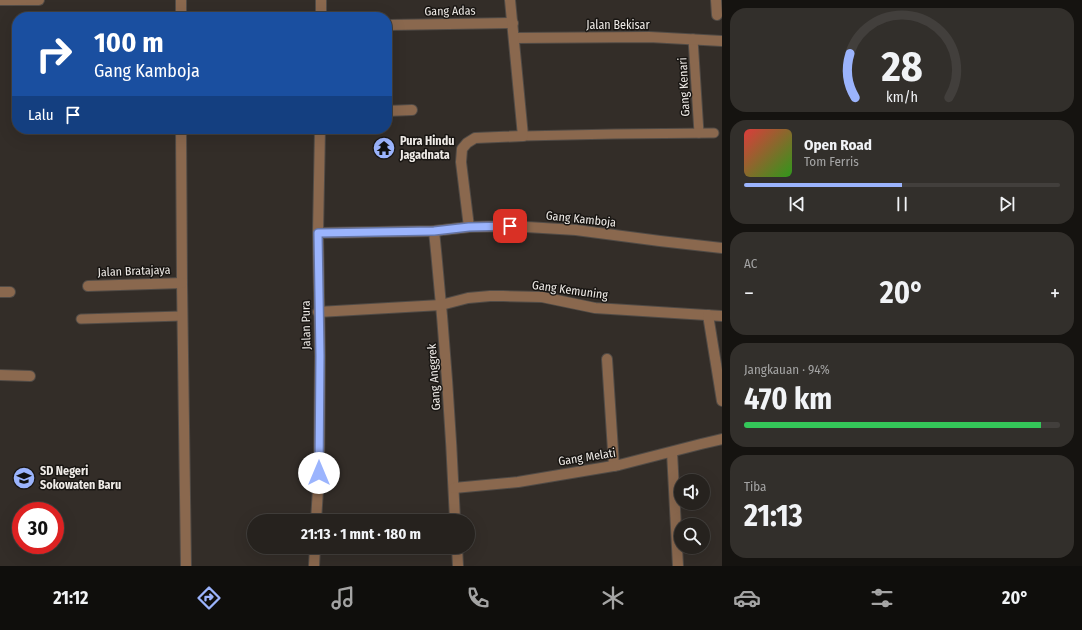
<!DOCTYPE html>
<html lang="id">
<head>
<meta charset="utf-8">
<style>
  :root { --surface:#26221e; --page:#322f2b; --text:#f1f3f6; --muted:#a4a4a4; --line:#423f3c; --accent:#9bb4fd }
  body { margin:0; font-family:"Fira Sans Condensed",sans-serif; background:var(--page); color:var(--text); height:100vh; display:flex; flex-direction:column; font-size:15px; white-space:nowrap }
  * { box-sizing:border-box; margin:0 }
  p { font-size:13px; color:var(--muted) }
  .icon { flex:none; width:22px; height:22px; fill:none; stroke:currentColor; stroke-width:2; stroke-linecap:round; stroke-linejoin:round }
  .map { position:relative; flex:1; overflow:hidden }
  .details { display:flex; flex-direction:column; gap:8px; padding:8px; background:#151310; width:360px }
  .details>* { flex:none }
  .banner { position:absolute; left:12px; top:12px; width:380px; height:122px; border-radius:16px; box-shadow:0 4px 16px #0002,0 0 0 1px var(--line); background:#1a4fa0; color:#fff; overflow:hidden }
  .fabs { position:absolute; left:674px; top:474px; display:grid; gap:8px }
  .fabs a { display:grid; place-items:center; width:36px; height:36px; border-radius:50%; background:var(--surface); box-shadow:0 4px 16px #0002,0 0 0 1px var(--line); font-size:20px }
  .speed { position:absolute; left:12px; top:502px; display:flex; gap:8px; font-size:20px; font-weight:700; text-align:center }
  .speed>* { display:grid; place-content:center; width:52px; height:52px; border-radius:50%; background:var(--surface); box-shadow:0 4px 16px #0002,0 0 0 1px var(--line); line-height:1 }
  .speed .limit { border:6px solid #d22; background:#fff; color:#111 }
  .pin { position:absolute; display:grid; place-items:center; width:34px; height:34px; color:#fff; margin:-17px; border-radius:8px; box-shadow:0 2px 6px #0006 }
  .me { position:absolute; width:44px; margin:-22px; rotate:0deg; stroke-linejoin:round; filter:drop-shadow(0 0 3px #0008) }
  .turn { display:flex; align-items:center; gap:14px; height:84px; padding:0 16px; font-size:18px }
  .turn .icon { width:52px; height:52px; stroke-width:2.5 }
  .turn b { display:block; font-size:28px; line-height:34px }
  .then { display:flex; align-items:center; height:38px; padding:0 16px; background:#0003; gap:8px; font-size:15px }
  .big { font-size:30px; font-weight:700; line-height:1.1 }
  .details .card { flex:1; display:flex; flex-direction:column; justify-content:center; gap:6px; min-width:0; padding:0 14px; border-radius:16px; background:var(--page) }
  .details .dial { align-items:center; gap:0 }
  .dial svg { height:104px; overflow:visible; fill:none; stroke:var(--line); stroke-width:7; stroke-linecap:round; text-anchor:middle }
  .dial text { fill:var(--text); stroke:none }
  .song { display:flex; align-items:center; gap:12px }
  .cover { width:48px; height:48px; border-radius:6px; background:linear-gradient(135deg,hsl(0 70% 55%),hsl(110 70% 35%)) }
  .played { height:4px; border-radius:2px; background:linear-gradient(90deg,var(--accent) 50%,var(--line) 50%) }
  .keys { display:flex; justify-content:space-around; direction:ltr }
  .heat { display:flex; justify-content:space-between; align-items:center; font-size:22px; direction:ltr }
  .charge { height:6px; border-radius:3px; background:linear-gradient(90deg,#34c759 94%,var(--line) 0) }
  .trip { position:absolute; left:247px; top:514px; width:228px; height:40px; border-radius:20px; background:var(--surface); box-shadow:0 4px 16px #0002,0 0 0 1px var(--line); font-weight:700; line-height:40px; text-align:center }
  .tab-bar { display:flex; height:64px; justify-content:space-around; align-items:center; background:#0f0e0c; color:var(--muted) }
  .tab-bar .icon { width:28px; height:28px }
  .tab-bar .on { color:var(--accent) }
  .tab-bar b { font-size:18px; color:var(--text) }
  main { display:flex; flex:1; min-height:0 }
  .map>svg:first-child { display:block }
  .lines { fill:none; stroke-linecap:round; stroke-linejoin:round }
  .service-casing { stroke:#514b46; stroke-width:11 }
  .minor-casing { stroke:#514b46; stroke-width:12 }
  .service { stroke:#8a684e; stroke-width:9 }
  .minor { stroke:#8a684e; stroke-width:10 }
  .route-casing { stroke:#6575a4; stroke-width:10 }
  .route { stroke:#9bb4fd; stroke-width:7 }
  .labels { text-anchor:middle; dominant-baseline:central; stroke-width:3; stroke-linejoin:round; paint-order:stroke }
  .street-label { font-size:12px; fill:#eeeae6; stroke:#191613 }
  .poi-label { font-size:12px; font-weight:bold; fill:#eeeae6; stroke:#191613; text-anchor:start }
</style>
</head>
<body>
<main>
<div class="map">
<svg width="722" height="566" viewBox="0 0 722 566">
  <rect width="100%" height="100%" fill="#332d28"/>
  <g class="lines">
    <g class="service-casing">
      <g id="service">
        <path d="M693,39L699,133"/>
        <path d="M523,136L614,134L714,133"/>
        <path d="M81,319L182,316"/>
      </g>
    </g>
    <g class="minor-casing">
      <g id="minor">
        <path d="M0,0H39"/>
        <path d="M716,0L717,15"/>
        <path d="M181,17V0"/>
        <path d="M321,17V0"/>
        <path d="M387,25L513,23"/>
        <path d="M514,38L649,37L722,41"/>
        <path d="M387,111L412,110"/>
        <path d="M181,129L182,283L186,566"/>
        <path d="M469,227L461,162L462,149L467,143L475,138L523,136L510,0"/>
        <path d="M434,231C444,328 451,424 455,521"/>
        <path d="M318,233L434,231L469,227L510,226L576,230L660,241L722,248"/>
        <path d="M88,286L182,283"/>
        <path d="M0,292H10"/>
        <path d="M318,312L441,305L468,298L490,296H503L542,297L595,308L722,316"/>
        <path d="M708,315L722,401"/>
        <path d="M607,359L614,466"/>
        <path d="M0,375L30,376"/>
        <path d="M672,452L678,566"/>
        <path d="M454,488L518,482L619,465L701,444L722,439"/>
        <path d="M316,521L319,473L320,356L318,233L320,129"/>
        <path d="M457,547L458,566"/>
        <path d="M314,566L315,547"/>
      </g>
    </g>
    <use href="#service" class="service"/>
    <use href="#minor" class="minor"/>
  </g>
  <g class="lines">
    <g class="route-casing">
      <path id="route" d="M319,473L320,356L318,233L434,231L469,227L510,226"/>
    </g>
    <use href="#route" class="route"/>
  </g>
  <defs>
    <g id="temple-disc" transform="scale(1.15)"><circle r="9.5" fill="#9bb4fd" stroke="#191613"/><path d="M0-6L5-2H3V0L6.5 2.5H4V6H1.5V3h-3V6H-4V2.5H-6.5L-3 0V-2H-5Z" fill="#111"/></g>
    <g id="school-disc" transform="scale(1.15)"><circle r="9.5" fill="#9bb4fd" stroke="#191613"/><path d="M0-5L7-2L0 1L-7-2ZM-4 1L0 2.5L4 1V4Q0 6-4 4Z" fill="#111"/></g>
  </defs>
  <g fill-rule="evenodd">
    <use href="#temple-disc" x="384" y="148"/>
    <use href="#school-disc" x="24" y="478"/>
  </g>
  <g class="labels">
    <g class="street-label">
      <text transform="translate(450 11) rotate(-1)">Gang Adas</text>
      <text x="618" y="25">Jalan Bekisar</text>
      <text transform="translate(684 87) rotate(-93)">Gang Kenari</text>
      <text transform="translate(581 219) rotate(6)">Gang Kamboja</text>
      <text transform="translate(134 271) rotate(-2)">Jalan Bratajaya</text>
      <text transform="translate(570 290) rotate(8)">Gang Kemuning</text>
      <text transform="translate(306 325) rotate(-91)">Jalan Pura</text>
      <text transform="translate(434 377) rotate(-94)">Gang Anggrek</text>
      <text transform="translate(587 457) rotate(-9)">Gang Melati</text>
    </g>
    <g class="poi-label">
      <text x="400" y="141">Pura Hindu<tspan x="400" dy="14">Jagadnata</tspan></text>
      <text x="40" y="471">SD Negeri<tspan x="40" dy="14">Sokowaten Baru</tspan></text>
    </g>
  </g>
</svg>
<div class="fabs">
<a><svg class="icon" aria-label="sound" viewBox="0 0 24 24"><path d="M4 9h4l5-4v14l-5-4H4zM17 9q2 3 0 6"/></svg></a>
<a><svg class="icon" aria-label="search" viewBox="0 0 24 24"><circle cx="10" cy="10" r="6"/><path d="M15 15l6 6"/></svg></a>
</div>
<div class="speed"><div class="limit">30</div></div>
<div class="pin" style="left:510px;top:226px;background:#d93025"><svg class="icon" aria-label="arrive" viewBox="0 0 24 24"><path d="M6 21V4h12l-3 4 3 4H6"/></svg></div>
<svg class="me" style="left:319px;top:473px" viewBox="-20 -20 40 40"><circle r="19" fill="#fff"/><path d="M0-13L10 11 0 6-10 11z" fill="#9bb4fd"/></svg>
<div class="trip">21:13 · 1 mnt · 180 m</div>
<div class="banner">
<div class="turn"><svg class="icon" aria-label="right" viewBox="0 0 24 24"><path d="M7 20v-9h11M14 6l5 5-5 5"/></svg><div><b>100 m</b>Gang Kamboja</div></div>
<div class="then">Lalu<svg class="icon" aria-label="arrive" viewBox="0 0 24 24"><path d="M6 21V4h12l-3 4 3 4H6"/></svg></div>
</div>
</div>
<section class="details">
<div class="card dial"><svg viewBox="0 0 100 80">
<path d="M14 69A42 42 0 1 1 86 69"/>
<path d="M14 69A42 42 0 0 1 10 35" stroke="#9bb4fd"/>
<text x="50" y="56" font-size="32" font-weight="700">28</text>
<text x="50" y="72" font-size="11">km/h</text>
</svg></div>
<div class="card">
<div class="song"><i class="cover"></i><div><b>Open Road</b><p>Tom Ferris</p></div></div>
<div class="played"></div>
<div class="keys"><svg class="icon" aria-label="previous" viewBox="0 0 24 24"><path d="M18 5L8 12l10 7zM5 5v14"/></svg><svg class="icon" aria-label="pause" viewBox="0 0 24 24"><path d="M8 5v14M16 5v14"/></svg><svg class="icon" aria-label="next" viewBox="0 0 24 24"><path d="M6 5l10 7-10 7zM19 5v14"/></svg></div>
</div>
<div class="card"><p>AC</p>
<div class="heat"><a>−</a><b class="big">20°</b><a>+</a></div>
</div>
<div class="card"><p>Jangkauan · 94%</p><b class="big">470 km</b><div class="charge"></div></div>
<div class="card"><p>Tiba</p><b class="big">21:13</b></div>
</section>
</main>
<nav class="tab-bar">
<b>21:12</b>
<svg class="icon on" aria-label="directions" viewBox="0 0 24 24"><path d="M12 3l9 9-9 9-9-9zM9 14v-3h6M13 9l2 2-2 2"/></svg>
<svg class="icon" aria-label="music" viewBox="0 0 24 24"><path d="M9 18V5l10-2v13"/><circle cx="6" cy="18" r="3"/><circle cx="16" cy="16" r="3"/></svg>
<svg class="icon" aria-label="phone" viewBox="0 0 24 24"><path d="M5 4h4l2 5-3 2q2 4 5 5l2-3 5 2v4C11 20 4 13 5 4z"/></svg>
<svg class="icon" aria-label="climate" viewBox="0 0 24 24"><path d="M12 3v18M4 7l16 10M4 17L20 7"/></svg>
<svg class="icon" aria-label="car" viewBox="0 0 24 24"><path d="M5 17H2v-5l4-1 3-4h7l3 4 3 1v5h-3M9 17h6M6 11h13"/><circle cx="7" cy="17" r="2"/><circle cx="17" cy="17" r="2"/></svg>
<svg class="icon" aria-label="filters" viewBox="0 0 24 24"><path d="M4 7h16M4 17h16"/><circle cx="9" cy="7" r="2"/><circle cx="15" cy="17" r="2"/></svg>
<b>20°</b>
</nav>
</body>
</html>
